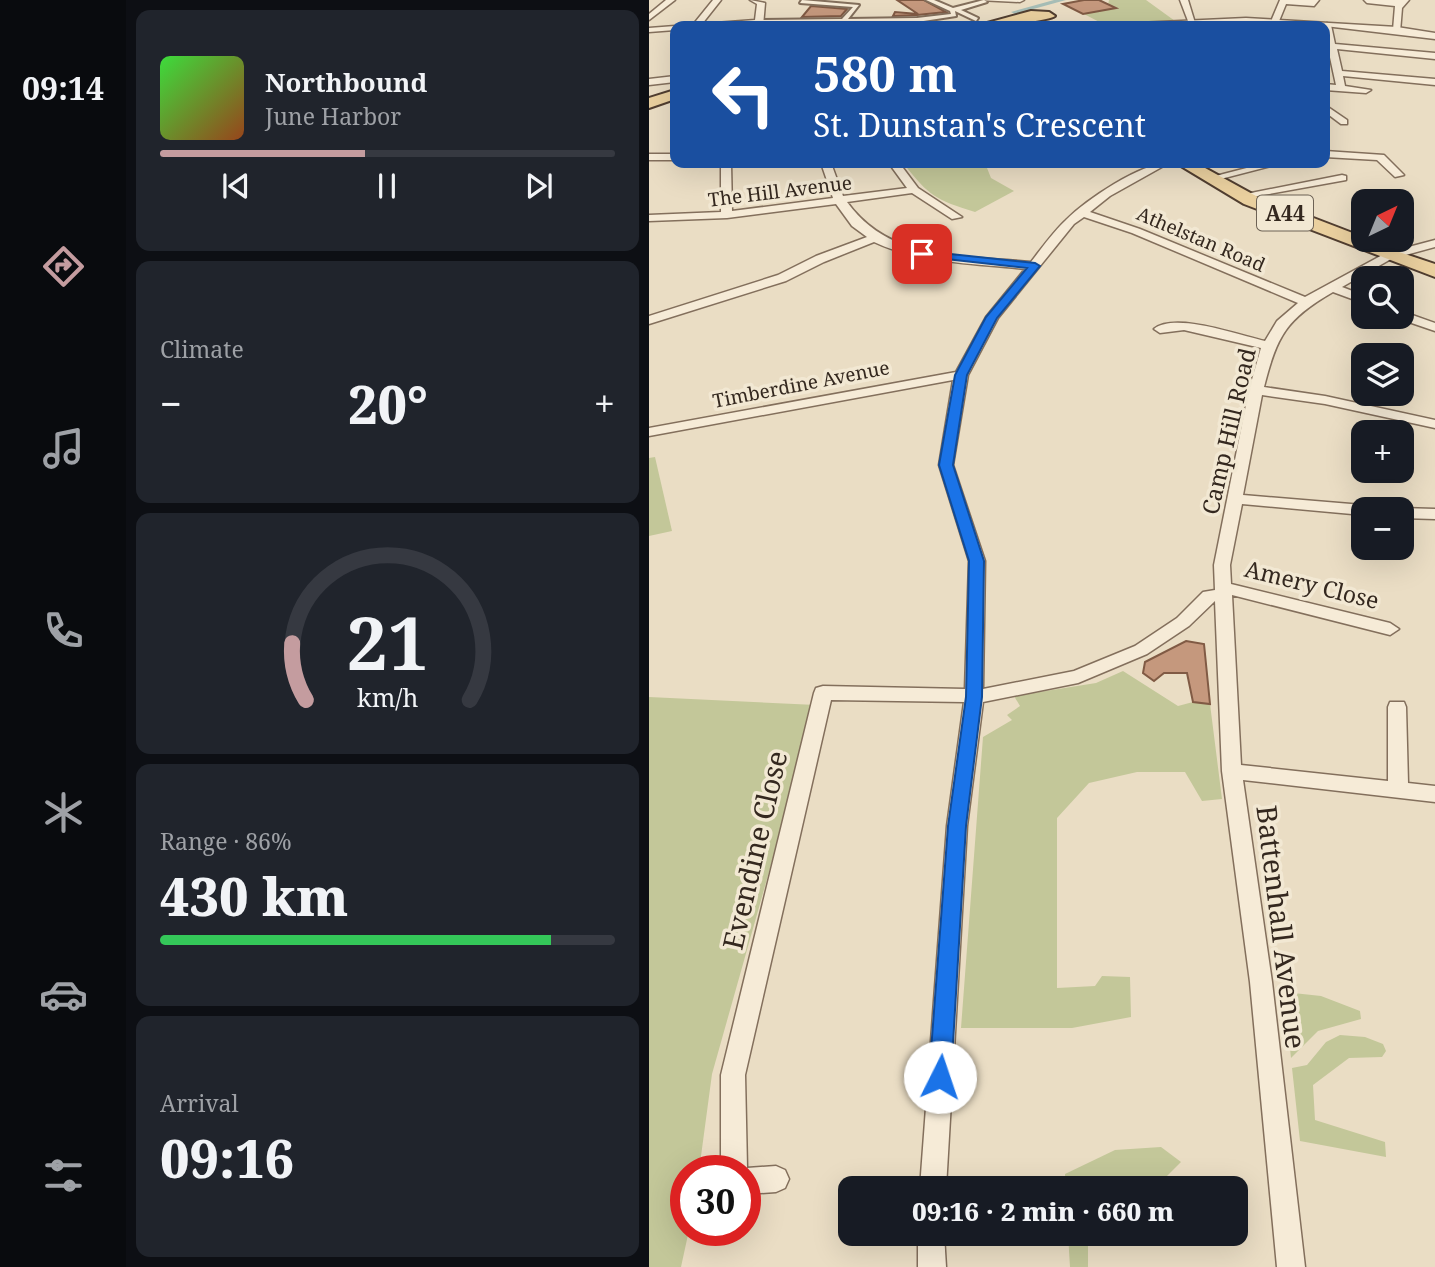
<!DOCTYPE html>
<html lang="en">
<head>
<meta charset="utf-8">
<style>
  :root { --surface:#171b24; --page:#20242c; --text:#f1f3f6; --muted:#9ea1a6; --line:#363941; --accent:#c49c9f }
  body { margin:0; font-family:"Noto Serif",serif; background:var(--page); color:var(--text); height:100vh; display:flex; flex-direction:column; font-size:26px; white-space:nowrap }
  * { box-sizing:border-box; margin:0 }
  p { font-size:23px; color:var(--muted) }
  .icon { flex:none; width:38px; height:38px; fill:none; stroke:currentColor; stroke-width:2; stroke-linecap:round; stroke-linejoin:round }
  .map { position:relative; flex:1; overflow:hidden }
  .sheet { display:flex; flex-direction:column; gap:10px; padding:10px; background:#0d0f14; width:523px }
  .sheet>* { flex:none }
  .top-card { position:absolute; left:21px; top:21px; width:660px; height:147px; border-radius:14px; box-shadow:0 7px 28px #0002; background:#1a4fa0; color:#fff; overflow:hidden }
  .needle { width:46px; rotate:43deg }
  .fabs { position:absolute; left:702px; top:189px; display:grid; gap:14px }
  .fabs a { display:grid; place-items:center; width:63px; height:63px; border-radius:14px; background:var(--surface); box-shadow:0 7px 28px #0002; font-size:35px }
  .speed { position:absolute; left:21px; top:1155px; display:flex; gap:14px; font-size:35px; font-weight:700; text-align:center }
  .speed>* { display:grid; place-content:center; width:91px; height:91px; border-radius:50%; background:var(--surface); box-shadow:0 7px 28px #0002; line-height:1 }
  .speed .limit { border:10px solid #d22; background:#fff; color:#111 }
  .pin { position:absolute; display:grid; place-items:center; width:60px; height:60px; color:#fff; margin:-30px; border-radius:14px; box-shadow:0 4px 10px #0006 }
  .me { position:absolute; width:77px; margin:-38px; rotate:4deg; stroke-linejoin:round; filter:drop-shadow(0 0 5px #0008) }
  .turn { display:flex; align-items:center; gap:24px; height:147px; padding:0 28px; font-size:32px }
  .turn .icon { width:91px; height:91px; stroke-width:2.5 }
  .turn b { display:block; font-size:49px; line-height:60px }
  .big { font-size:52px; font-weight:800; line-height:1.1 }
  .sheet .widget { flex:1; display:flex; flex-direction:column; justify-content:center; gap:10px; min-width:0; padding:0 24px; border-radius:14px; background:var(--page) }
  .sheet .dial { align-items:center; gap:0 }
  .dial svg { height:182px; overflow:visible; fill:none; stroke:var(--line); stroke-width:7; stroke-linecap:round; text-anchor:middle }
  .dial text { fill:var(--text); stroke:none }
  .song { display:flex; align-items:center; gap:21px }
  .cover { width:84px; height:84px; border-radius:10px; background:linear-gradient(135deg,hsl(120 70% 55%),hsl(20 70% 35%)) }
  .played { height:7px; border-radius:4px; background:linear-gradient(90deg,var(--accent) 45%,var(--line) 45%) }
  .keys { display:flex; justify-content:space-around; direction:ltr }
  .heat { display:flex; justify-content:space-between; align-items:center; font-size:38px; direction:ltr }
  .charge { height:10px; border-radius:5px; background:linear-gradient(90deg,#34c759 86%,var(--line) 0) }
  .trip { position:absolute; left:189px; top:1176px; width:410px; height:70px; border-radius:14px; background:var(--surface); box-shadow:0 7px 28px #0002; font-weight:800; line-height:70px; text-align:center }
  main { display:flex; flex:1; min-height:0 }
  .tabs { display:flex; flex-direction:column; width:126px; justify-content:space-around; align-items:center; background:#090b0e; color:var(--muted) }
  .tabs .icon { width:49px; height:49px }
  .tabs .on { color:var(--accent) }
  .tabs b { font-size:32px; color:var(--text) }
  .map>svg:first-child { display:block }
  .green { fill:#c3c799 }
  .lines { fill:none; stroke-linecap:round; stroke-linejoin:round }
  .canal { fill:#a6bdb6; fill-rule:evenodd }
  .building { fill:#c5987d; stroke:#805a44; stroke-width:2 }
  .pedestrian-casing { stroke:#836f5c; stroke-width:4 }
  .minor-casing { stroke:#836f5c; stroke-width:3 }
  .tertiary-casing { stroke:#836f5c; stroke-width:3 }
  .primary-casing { stroke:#513e30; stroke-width:4 }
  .pedestrian { fill:#f6ebd7; fill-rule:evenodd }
  .minor { fill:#f6ebd7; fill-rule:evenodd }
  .tertiary { fill:#f6ebd7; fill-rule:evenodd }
  .primary { fill:#ead09f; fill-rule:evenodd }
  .route { fill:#1a73e8; stroke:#114b97; stroke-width:2 }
  .labels { text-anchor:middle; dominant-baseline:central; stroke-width:7; stroke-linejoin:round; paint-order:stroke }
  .far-street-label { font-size:19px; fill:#34281f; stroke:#f2e8d3 }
  .shield { fill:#f2e8d3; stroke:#6d6255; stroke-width:2 }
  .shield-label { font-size:21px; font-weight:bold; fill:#34281f }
  .street-label { font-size:23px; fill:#34281f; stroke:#f2e8d3 }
  .near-street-label { font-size:28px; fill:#34281f; stroke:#f2e8d3 }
</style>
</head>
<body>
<main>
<nav class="tabs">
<b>09:14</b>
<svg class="icon on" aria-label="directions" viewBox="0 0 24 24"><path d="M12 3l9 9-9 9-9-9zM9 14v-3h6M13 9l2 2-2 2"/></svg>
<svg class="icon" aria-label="music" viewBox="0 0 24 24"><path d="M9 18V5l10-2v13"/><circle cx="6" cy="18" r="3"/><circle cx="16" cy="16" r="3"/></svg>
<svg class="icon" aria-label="phone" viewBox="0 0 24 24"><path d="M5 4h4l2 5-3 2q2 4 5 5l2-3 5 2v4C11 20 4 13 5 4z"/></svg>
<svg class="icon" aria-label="climate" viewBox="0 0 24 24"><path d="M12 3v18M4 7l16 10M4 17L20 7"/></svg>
<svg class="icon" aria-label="car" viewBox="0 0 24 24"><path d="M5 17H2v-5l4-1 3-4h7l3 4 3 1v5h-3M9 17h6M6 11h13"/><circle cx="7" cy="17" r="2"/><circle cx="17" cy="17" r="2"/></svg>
<svg class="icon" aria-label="filters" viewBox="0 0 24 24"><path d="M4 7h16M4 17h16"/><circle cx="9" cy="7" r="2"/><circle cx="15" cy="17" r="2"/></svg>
</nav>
<section class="sheet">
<div class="widget">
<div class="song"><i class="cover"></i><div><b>Northbound</b><p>June Harbor</p></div></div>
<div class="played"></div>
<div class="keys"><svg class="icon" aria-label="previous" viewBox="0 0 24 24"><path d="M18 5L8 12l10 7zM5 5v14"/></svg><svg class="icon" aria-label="pause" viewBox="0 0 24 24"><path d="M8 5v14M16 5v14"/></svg><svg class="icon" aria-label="next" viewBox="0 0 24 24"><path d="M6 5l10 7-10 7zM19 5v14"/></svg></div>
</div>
<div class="widget"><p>Climate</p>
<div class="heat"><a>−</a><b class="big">20°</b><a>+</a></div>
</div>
<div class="widget dial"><svg viewBox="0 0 100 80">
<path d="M14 69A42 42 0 1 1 86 69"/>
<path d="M14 69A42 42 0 0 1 8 44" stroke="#c49c9f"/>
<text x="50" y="56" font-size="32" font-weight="700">21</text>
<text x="50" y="72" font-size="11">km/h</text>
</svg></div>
<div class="widget"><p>Range · 86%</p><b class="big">430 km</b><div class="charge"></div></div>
<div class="widget"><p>Arrival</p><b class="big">09:16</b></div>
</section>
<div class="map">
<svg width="786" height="1267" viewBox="0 0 786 1267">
  <rect width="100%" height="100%" fill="#eaddc4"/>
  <g class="green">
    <path d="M460,0H497L526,21L458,26L435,14L452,7L465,9L459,5Z"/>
    <path d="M336,163L342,178L365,191L326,212C287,200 280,196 255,164Z"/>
    <path d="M6,457L23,531L0,536V458Z"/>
    <path d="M474,671L529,706L544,702L561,704L573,799L553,801L536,772H488L440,783L408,818V988L446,986L453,976L481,977L482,1017L423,1028H312L334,737L363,720L358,715L371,706L365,696L447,683Z"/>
    <path d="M0,697L167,705L63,1074L50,1171H37V1230H40L32,1267H0Z"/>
    <path d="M635,992L672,996L711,1011L712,1019L669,1031L642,1058Z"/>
    <path d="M691,1035L716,1037L734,1044L737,1051L733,1057L700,1058L664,1085L666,1120L736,1142L737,1157L651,1141L643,1068L658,1065L677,1042Z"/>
    <path d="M512,1147L532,1162L506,1188H417L416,1174L466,1150Z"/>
    <path d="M419,1234H439V1267H421Z"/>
  </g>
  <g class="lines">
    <path class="canal" d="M405,0H417L366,14L362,12Z"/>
  </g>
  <g class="building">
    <path d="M248,0H275L297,12L268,15L244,16L246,12L269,14Z"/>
    <path d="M435,0H450L467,8L434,14L414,4Z"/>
    <path d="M162,6L198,9L192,16L153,17Z"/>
    <path d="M537,641L555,644L561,704L544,702L538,673H515L505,681L494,673L496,662Z"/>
  </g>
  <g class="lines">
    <g class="pedestrian-casing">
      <path id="pedestrian" d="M153,0L210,5L199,19L268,18L302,14L301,11L277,0H285L304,8L335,0L338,2L312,10L329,18L327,21L306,11L307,16L268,22L109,24L106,22L109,20L193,19L204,7L151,3Z"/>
    </g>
    <g class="minor-casing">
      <g id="minor">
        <path d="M17,0H26L0,20V14Z"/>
        <path d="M64,0H72L53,24L106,20L108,4L101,0L116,3L114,26H43Z"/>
        <path d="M329,0H375L371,2Z"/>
        <path d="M531,0H539L546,23L539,21Z"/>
        <path d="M648,0H670L665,6L637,4L628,26H620L631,0Z"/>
        <path d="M715,0H760L753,8L751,32L744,30L746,6L718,3Z"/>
        <path d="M678,23L682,25L686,44L786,53V59L688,49L693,71L786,79V85L694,76L696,86L722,90L717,93L676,90V84L687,85L674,25Z"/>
        <path d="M26,26V30L0,32V28L26,26H29Z"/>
        <path d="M26,76V82L0,85V79Z"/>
        <path d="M676,105L698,120V124H692L676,112Z"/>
        <path d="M676,151L735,155L755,175L746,177L728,160L676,157Z"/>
        <rect x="0" y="154" width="26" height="6"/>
        <path d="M72,163H82L83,211L184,198L172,163H182L194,196L258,188L242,166L251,164L269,188L313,217L303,219L263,193L198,202C242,263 315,255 382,262C393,248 404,232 417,220C437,200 491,163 520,163L461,196L441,212L491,229L656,297L737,253L786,240V247L742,259L693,287L714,295V303L684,292C637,319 628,336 615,387L676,396L786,420V428L676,404L613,395L594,495L714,505L721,509H714V515L593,504L581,565L582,584L741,623L750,629L741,635L583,595L592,765L739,781V707L741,702H755L757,707L759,783L786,786V802L594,780L623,982L656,1267H628L601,982L573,771L566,601L540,626L498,654L429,683L334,702L318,826L297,1188H271L298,826L315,702L182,700L96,1075L98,1168L127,1166L136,1170L140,1179L136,1188L127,1192L96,1194V1171H72V1075L165,693L167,688L174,686L316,689L320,561L290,465L304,380L0,436V428L307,372L337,317L376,269C326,263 272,264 225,242L175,262L137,281L0,324V316L129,275L167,256L218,237L203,226L187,204L78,218L0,221V215L72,212ZM435,217L483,233L649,303L628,321L616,341C589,335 526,312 505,329L511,333L535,330L612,348L600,390L565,565L566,590L554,592L528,618L486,646L425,671L334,689L336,561L304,465L319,375L349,318L425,224Z"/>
        <path d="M617,163H634L560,182L555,179Z"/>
        <path d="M693,175L697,176V180L592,199L587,196Z"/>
        <path d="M752,311L786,323V331L748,318L752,317Z"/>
        <path d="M752,508L786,509V519L752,518V509H748Z"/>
        <path d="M269,1234H295L297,1267H269Z"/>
      </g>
    </g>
    <g class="tertiary-casing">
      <path id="tertiary" d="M597,18L748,27L786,33V39L676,26H484L489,23Z"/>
    </g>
    <g class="primary-casing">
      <g id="primary">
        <path d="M382,11L400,12L406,16C400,21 339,27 327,26Z"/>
        <path d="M26,90V99L0,108V98Z"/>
        <path d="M527,163H547L607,196L714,237V240L786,264V277L595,204Z"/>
      </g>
    </g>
    <use href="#pedestrian" class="pedestrian"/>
    <use href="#minor" class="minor"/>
    <use href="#tertiary" class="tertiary"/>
    <use href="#primary" class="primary"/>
  </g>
  <path class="route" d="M273,251L386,263L391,266L348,318L318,375L304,465L335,561L333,697L317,826L302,1077L299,1084L291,1087L283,1084L280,1077L299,826L317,697L320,561L290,465L306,375L337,317L378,268L270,256L268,254Z"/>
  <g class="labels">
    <g class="far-street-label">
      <text transform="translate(131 191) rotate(-7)">The Hill Avenue</text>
      <text transform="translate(552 239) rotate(23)">Athelstan Road</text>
      <text transform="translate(152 384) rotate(-11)">Timberdine Avenue</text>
    </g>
    <rect class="shield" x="608" y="195.5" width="56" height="35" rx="5"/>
    <g class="shield-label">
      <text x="636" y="213">A44</text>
    </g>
    <g class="street-label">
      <text transform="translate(579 431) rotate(-77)">Camp Hill Road</text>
      <text transform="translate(663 584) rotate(14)">Amery Close</text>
    </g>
    <g class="near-street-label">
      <text transform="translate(105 850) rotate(-77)">Evendine Close</text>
      <text transform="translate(633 927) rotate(83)">Battenhall Avenue</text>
    </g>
  </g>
</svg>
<div class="fabs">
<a><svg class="needle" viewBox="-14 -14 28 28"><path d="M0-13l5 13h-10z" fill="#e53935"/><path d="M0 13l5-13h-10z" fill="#9ea1a6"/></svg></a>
<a><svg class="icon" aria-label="search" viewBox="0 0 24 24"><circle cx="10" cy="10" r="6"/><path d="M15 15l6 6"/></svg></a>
<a><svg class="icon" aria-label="layers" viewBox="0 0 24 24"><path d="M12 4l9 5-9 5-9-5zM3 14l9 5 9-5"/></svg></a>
<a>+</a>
<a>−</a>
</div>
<div class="speed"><div class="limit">30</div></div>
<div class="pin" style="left:273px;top:254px;background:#d93025"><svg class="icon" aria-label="arrive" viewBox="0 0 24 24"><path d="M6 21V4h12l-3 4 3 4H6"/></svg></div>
<svg class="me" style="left:291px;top:1077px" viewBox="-20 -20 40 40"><circle r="19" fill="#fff"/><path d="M0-13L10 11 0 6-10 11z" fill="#1a73e8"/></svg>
<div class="trip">09:16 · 2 min · 660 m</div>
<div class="top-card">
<div class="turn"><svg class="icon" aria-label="left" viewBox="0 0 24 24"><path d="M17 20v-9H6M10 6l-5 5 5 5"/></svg><div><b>580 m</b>St. Dunstan's Crescent</div></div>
</div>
</div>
</main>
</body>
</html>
